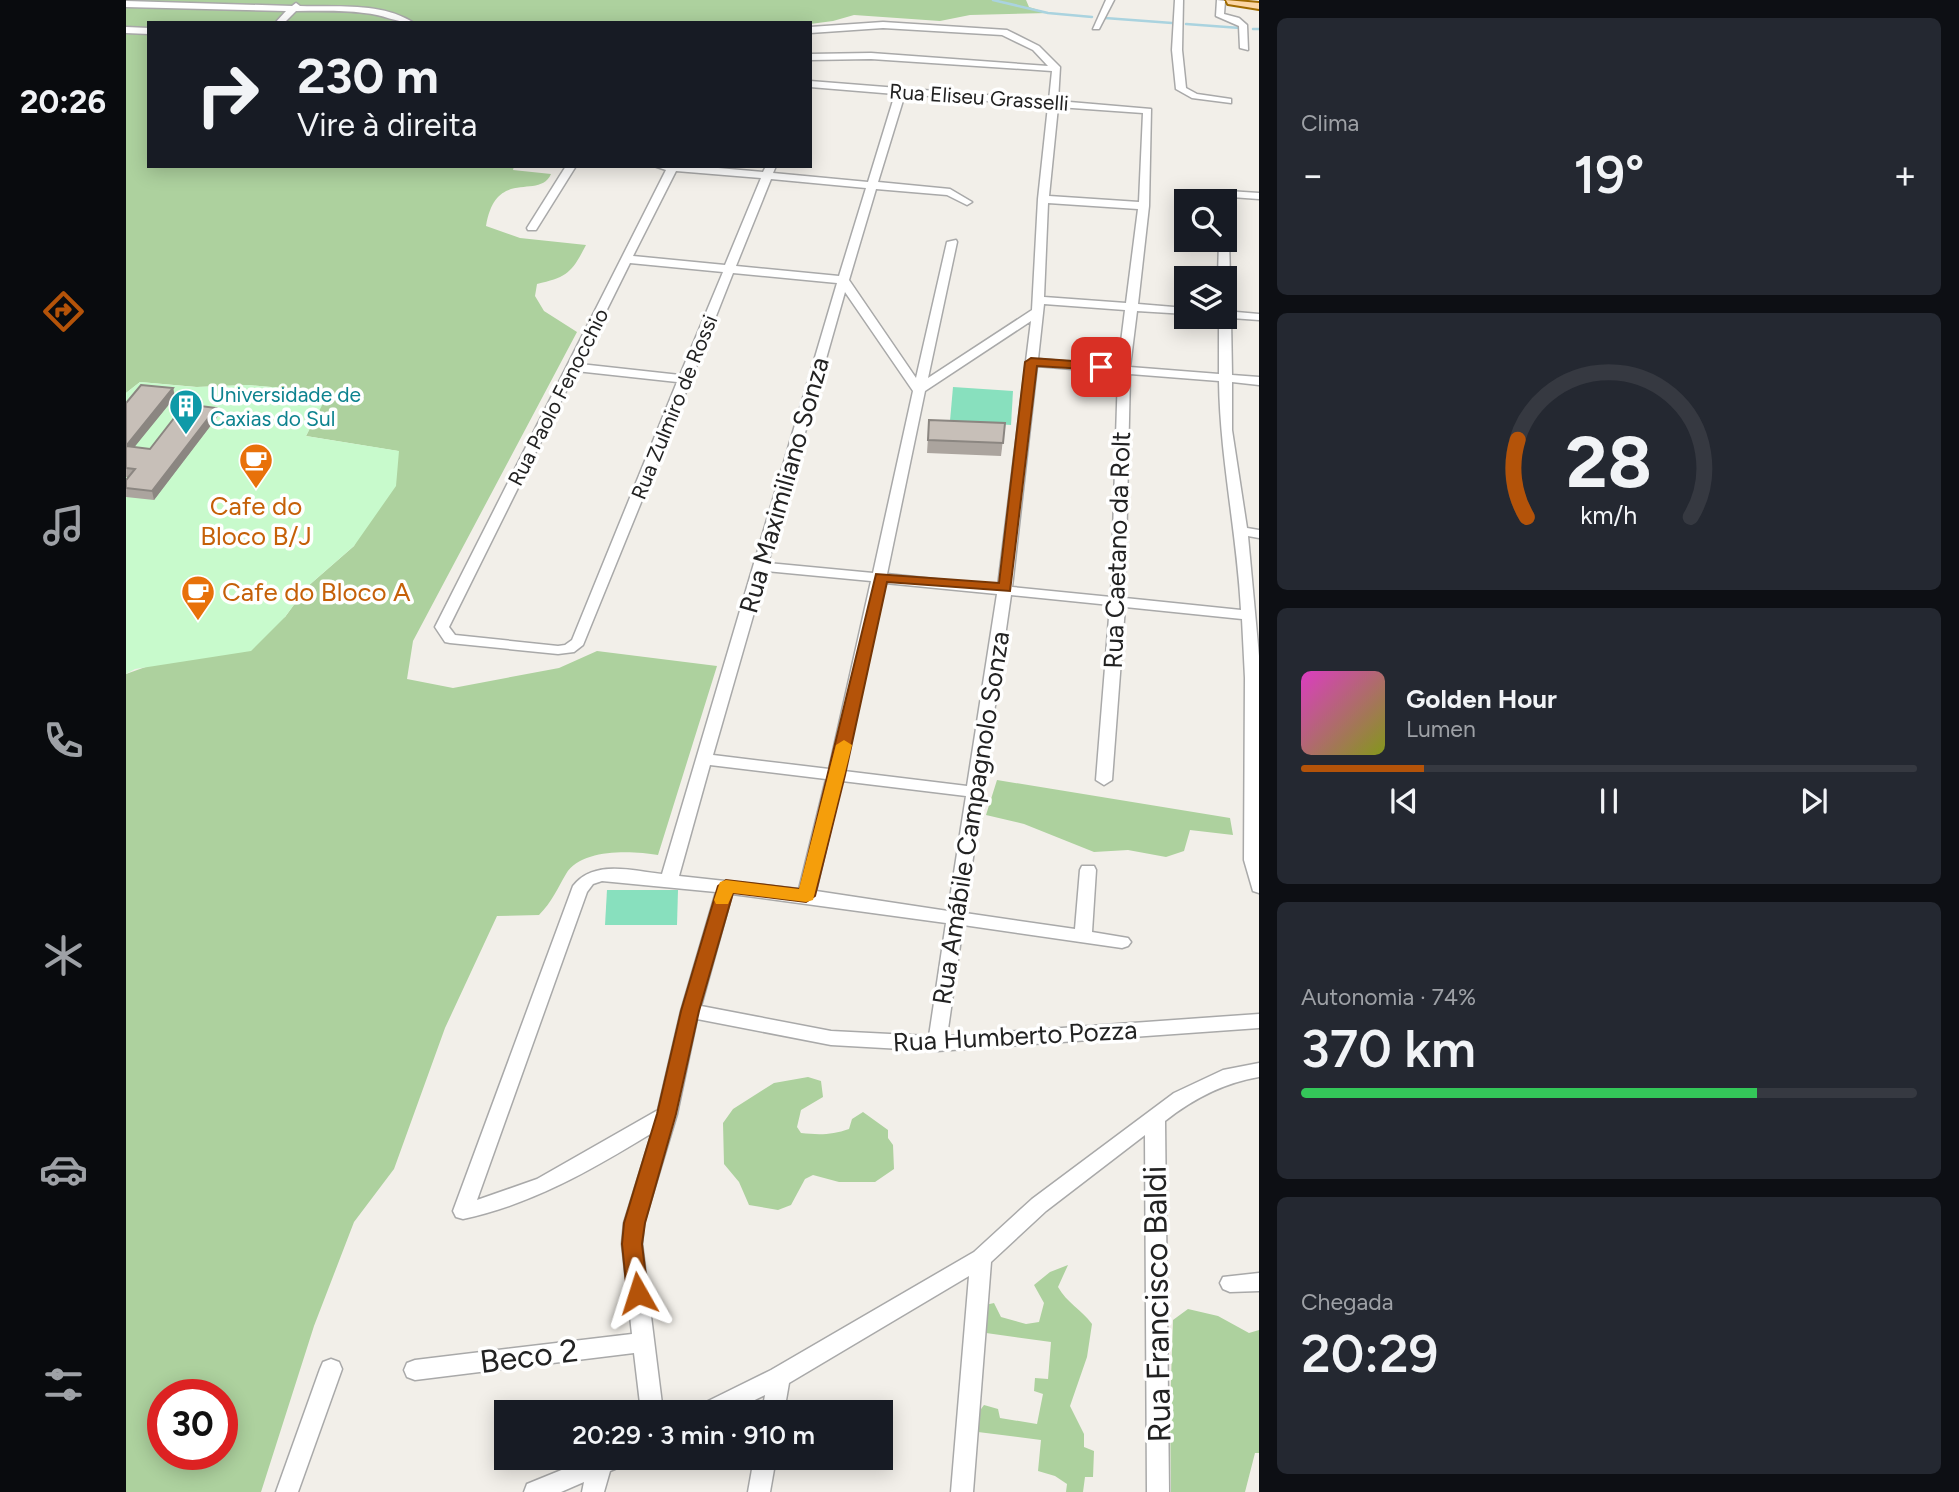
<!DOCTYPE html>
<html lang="pt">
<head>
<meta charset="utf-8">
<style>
  :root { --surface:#171b24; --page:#242831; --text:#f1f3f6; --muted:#9ea1a6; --line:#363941; --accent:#b45309 }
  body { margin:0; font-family:Figtree,sans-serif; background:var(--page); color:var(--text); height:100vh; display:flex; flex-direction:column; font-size:26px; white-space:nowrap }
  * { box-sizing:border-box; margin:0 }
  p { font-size:23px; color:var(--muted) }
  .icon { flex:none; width:38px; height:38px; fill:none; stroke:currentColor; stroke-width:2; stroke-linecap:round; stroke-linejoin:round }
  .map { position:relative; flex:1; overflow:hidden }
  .side { display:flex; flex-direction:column; gap:18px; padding:18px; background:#0d0f14; width:700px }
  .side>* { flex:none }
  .hud { position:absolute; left:21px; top:21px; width:665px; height:147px; border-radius:0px; box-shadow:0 4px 18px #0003; background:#171b24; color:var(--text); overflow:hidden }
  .controls { position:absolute; left:1048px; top:189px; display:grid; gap:14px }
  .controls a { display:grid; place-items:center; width:63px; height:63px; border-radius:0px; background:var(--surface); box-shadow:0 4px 18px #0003; font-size:35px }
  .speed { position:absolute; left:21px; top:1379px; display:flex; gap:14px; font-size:35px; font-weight:700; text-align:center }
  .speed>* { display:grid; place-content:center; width:91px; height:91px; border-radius:50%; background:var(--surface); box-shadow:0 4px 18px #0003; line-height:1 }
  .speed .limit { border:10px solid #d22; background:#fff; color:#111 }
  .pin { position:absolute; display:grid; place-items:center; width:60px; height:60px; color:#fff; margin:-30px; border-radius:14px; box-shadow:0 4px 10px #0006 }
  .me { position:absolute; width:77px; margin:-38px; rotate:354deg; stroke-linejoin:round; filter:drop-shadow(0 0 5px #0008) }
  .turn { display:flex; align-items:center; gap:24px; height:147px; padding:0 35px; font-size:32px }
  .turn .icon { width:91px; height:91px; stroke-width:2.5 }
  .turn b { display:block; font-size:49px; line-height:60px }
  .big { font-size:52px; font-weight:600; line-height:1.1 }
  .side .card { flex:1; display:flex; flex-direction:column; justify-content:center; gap:10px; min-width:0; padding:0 24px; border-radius:10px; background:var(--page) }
  .side .dial { align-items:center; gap:0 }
  .dial svg { height:182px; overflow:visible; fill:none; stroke:var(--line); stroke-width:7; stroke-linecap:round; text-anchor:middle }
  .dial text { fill:var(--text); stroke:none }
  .song { display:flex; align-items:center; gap:21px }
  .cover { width:84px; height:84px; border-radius:10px; background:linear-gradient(135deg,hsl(310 70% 55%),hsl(70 70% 35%)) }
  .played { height:7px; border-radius:4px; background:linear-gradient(90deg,var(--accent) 20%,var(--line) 20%) }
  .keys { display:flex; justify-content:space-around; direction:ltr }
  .heat { display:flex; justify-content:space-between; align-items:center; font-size:38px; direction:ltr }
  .charge { height:10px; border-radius:5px; background:linear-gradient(90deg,#34c759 74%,var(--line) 0) }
  .trip { position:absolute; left:368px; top:1400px; width:399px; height:70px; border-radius:0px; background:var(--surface); box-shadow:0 4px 18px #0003; font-weight:600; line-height:70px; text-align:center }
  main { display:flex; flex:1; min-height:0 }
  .menu { display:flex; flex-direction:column; width:126px; justify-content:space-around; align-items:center; background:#090b0e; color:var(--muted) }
  .menu .icon { width:49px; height:49px }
  .menu .selected { color:var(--accent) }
  .menu b { font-size:32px; color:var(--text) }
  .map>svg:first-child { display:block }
  .forest { fill:#add19e; fill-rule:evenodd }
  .park { fill:#c8facc }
  .pitch { fill:#88e0be }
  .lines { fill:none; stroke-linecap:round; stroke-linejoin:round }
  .stream { stroke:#aad3df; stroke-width:2.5 }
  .minor-casing { stroke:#a9a9a9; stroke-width:3 }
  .major-casing { stroke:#a06b00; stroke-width:4 }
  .minor { fill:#fff; fill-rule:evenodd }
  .major { fill:#fcd6a4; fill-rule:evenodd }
  .wall { fill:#aba49e }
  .shaded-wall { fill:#8b8681 }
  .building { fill:#c7bfb8; stroke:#8b8681; stroke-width:2 }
  .route { fill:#b45309; stroke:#753606; stroke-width:2 }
  .slow { fill:#f59e0b }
  .labels { text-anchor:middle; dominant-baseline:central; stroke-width:7; stroke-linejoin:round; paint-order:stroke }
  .far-street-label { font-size:21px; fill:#222; stroke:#fff }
  .far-culture-label { font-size:21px; fill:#0d838f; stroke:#fff; text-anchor:start }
  .street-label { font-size:26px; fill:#222; stroke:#fff }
  .food-label { font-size:26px; fill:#c56008; stroke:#fff }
  .near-street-label { font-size:32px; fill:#222; stroke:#fff }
</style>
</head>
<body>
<main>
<nav class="menu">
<b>20:26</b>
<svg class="icon selected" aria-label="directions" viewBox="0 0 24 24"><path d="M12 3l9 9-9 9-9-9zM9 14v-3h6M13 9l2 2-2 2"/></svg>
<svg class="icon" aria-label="music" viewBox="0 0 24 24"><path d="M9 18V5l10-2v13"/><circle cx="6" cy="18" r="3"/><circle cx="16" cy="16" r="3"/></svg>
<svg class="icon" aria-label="phone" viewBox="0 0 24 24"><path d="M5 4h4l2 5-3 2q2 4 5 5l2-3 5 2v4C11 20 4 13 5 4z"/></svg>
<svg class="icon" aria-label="climate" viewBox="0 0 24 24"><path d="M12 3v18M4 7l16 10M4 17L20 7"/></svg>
<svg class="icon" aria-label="car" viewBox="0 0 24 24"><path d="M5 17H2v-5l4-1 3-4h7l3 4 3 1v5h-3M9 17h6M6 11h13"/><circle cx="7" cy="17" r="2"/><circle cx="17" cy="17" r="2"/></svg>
<svg class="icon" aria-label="filters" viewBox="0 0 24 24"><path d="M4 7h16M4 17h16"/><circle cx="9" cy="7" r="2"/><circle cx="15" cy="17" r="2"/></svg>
</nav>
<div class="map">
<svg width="1133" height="1492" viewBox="0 0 1133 1492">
  <rect width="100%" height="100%" fill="#f2efe9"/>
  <g class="forest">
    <path d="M0,0H900L903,7L922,13L844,15L814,21L728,15L707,21L684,24L23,23V166H388L387,170L425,174C413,201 370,166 360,226L394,238L460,245C446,272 442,277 411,284L409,296L418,311L451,332L287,641L281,679L327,688L433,668L471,651L591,666L532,855C506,851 456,848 440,874C431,889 426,902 413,915L371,916L319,1028L268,1169L228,1222L188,1326L135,1492H0V674L159,617L181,587L228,546L272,451L180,436L202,392L122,385L71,387L14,382L0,393ZM37,1395H96V1454H37Z"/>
    <path d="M871,780L1104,818L1107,835L1064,830L1058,851L1040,857L1002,850L968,852L898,824L860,815Z"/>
    <path d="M682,1077L695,1081L697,1097L675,1110L671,1127L675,1133C693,1135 706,1135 723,1129L726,1119L737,1112L762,1130V1138L767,1145L768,1169L749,1182H713L687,1175L679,1179L665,1205L652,1210L623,1205L613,1182L598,1164L597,1123L607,1109L648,1083Z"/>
    <path d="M942,1265L932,1287C941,1303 955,1309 966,1324L961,1357L944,1406L958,1434V1447L968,1451L967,1477H959L957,1492H940L941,1484L929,1476L912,1471L915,1440L852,1432C848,1421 851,1414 858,1405L872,1409L874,1418L911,1424L917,1394L908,1391L909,1378L922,1379L925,1342L853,1332L855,1306L868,1303L875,1317L900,1324L913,1322L918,1303L908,1285L924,1272Z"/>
    <path d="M1062,1309L1092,1316L1123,1333L1133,1330V1453H1129L1119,1492H1045L1044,1409L1047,1320Z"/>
  </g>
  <path class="park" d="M14,382L70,387L122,385L203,392L180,436L273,451L270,486L228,546L181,587L159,617L125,651L9,669L0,674V393Z"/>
  <g class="pitch">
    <path d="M827,387L887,391L885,425L824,421Z"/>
    <path d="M481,890H552L551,925H479Z"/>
  </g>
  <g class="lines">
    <g class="stream">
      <path d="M867,0L922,13L966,17"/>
      <path d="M979,18L1046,23"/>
      <path d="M1060,24L1114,28"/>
      <path d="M1127,29H1133"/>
    </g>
    <g class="minor-casing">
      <g id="minor">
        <path d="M980,0H988L973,29H967Z"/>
        <path d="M1049,0H1057L1056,50L1060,88L1071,94L1105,99V103L1066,98L1050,89L1046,50Z"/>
        <path d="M1091,0L1099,1L1098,14L1113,18L1121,25L1122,50L1114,48L1113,26L1090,16Z"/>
        <path d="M0,1L166,6L170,3L174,6C211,7 257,2 288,23C271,23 256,14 238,13C216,10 193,11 170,11L158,23H149L160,11L0,7Z"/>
        <path d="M757,22L881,30L913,46L934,67L932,101L1025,109L1023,206L1012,304L1060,308V314L1011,311L1004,367L1093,374V317H1099V311L1133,314V320L1105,318L1106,375L1133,377V385L1106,382V430L1121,528L1133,530V538L1122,536L1133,656V893L1127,891L1118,860L1119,678L1116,619L999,607L986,780L978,785L970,780L984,605L885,595L839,913L949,929L954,870L956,866H968L970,870L966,932L1002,938L1005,942L1002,946L996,948L837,925L821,1036L1133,1014V1028L811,1051L705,1045L571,1019L551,1114L518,1223L516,1244L537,1412H515L508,1353L289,1380L281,1377L278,1370L281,1363L289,1360L506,1334L496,1244L498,1223L526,1133C465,1170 407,1204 337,1219L330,1217L327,1211L447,886C468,859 507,871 536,874L711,283L607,273L566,377L567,379L564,382L457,645L448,652L432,654L324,643L319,642L309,627L540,170L528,166H570L637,172L640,166H650L647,173L742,182L769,94L684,87V81L923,100L926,71L745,59L684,60V54L745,53L922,66L907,50L876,35L757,28L684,33V27ZM779,94L922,106L912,199L906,310L802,378L831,242L830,240L821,242L790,378L723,280L750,189L821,195L841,205L846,202L824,189L752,182ZM932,107L1017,113L1013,202L923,196ZM550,171L635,178L599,265L507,256ZM645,179L740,188L713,276L610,266ZM922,203L1012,209L1000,303L918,297ZM504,263L597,272L554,375L454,364ZM719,292L787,391L747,573L642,563ZM918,304L999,310L992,366L912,359ZM905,321L872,586L761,574L799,391ZM911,366L992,373L985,597L886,587ZM450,371L551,382L446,640L439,645L432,646L329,635L323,627ZM1004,374L1093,381C1094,458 1111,533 1115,610L999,598ZM640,571L745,581L703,769L587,755ZM759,583L871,594L841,786L718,771ZM584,765L700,779L673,889L553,876ZM716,781L840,796L822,911L690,891ZM476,881L590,892L555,1011L532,1110L411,1179L351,1200L461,892L467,884ZM606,894L820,923L803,1036L705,1031L575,1006Z"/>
        <path d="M0,27L23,28V34L0,33Z"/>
        <path d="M440,166H450L410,230H402L401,228Z"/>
        <path d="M1102,191L1133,193V199L1105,197L1102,203L1093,201L1098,192Z"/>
        <path d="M1099,237L1103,240L1104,278L1099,281V278H1092L1093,240H1099Z"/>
        <path d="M1133,1063V1077C1097,1083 1067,1099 1039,1121L1043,1492H1021L1019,1135L920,1211L865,1262L847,1492H825L843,1276L663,1383L658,1412H636L639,1395L604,1412H571L574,1405L645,1370L848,1252L906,1199L1048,1093L1097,1070Z"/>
        <path d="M1133,1273V1291L1104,1292L1097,1289L1094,1283L1097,1277Z"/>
        <path d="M205,1359L213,1362L216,1369L172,1492H150L194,1369L197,1362Z"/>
        <path d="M465,1458H501L498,1465L484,1471L478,1492H456L458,1482L435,1492H398L401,1484Z"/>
        <path d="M628,1458H650L644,1492H622Z"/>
      </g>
    </g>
    <g class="major-casing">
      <path id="major" d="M1100,0L1133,3V9L1102,4Z"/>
    </g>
    <use href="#minor" class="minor"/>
    <use href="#major" class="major"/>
  </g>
  <g class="wall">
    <path d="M47,388L49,397L8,447L24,449L90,408L92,416L28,500L0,497V480L3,477H0V403Z"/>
    <path d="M803,420L879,423L875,456L801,453Z"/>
  </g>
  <g class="shaded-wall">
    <path d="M47,388L49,397L2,455L0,446Z"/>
    <path d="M90,408L92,416L28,500L26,491Z"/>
  </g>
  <g class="building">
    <path d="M15,385L47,388L0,446L24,449L59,404L90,408L26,491L0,488V480L9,469L0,468V403Z"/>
    <path d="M803,420L879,423L877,443L802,440Z"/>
  </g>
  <path class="route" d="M905,358L975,363L981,367L975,370L911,366L884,591L761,582L719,775L689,896L680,902L607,893L573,1011L550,1114L519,1223L516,1244L522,1293L519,1300L512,1302L504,1300L501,1293L496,1244L498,1223L531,1114L555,1011L592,886L600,880L674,889L750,574L873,583L899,362Z"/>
  <path class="slow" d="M718,740L726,745L687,900L680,902L607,893L602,904H590L588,900L594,882L600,880L673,889L710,745Z"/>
  <defs>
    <g id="building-pin" transform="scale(1.75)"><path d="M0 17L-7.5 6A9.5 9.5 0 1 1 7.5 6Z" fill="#0f9aa8" stroke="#fff"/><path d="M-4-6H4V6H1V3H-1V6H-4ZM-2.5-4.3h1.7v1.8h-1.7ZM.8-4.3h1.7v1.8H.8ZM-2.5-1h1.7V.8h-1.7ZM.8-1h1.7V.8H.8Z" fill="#fff"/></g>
    <g id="cafe-pin" transform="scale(1.75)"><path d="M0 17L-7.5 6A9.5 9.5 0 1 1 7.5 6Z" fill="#e8710a" stroke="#fff"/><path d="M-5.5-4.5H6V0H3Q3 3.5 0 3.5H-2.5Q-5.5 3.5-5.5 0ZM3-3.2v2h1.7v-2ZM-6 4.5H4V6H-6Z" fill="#fff"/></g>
  </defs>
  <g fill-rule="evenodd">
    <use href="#building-pin" x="60" y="406"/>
    <use href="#cafe-pin" x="130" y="460"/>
    <use href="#cafe-pin" x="72" y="592"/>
  </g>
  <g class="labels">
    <g class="far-street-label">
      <text transform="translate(853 97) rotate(4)">Rua Eliseu Grasselli</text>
      <text transform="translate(432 397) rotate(-63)">Rua Paolo Fenocchio</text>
      <text transform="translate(548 407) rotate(-68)">Rua Zulmiro de Rossi</text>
    </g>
    <g class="far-culture-label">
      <text x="84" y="394">Universidade de<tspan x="84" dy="24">Caxias do Sul</tspan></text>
    </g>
    <g class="street-label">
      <text transform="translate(658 485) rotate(-74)">Rua Maximiliano Sonza</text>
      <text transform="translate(991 550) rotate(-88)">Rua Caetano da Rolt</text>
      <text transform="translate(845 818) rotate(-81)">Rua Amábile Campagnolo Sonza</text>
      <text transform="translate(889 1036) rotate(-3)">Rua Humberto Pozza</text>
    </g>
    <g class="food-label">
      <text x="130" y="506">Cafe do<tspan x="130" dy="30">Bloco B/J</tspan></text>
      <text x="96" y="592" text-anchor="start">Cafe do Bloco A</text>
    </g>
    <g class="near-street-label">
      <text transform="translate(1031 1304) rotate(-91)">Rua Francisco Baldi</text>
      <text transform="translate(403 1356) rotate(-7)">Beco 2</text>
    </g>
  </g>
</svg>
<div class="controls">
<a><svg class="icon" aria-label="search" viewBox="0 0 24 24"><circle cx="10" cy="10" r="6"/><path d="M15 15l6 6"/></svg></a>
<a><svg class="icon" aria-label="layers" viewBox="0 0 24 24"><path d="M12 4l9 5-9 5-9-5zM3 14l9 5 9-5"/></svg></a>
</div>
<div class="speed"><div class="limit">30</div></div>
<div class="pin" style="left:975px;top:367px;background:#d93025"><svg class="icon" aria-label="arrive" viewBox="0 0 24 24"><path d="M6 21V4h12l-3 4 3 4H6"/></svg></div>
<svg class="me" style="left:512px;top:1293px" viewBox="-20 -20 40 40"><path d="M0-17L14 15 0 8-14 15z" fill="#b45309" stroke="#fff" stroke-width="4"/></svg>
<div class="trip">20:29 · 3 min · 910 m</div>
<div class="hud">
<div class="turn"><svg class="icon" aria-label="right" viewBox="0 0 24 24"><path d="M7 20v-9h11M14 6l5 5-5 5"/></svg><div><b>230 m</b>Vire à direita</div></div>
</div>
</div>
<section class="side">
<div class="card"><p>Clima</p>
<div class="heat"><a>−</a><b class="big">19°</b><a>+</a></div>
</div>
<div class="card dial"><svg viewBox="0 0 100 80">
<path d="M14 69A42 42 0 1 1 86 69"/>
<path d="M14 69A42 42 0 0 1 10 35" stroke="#b45309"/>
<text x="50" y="56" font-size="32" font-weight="700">28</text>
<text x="50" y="72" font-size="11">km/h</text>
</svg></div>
<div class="card">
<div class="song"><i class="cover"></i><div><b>Golden Hour</b><p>Lumen</p></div></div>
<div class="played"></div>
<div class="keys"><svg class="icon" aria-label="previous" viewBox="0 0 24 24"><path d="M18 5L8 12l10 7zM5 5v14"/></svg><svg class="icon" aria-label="pause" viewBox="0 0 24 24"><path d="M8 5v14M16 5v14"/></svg><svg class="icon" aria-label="next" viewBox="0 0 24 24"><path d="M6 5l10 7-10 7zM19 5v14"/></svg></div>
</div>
<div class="card"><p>Autonomia · 74%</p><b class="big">370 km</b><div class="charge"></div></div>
<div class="card"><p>Chegada</p><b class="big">20:29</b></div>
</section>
</main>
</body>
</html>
